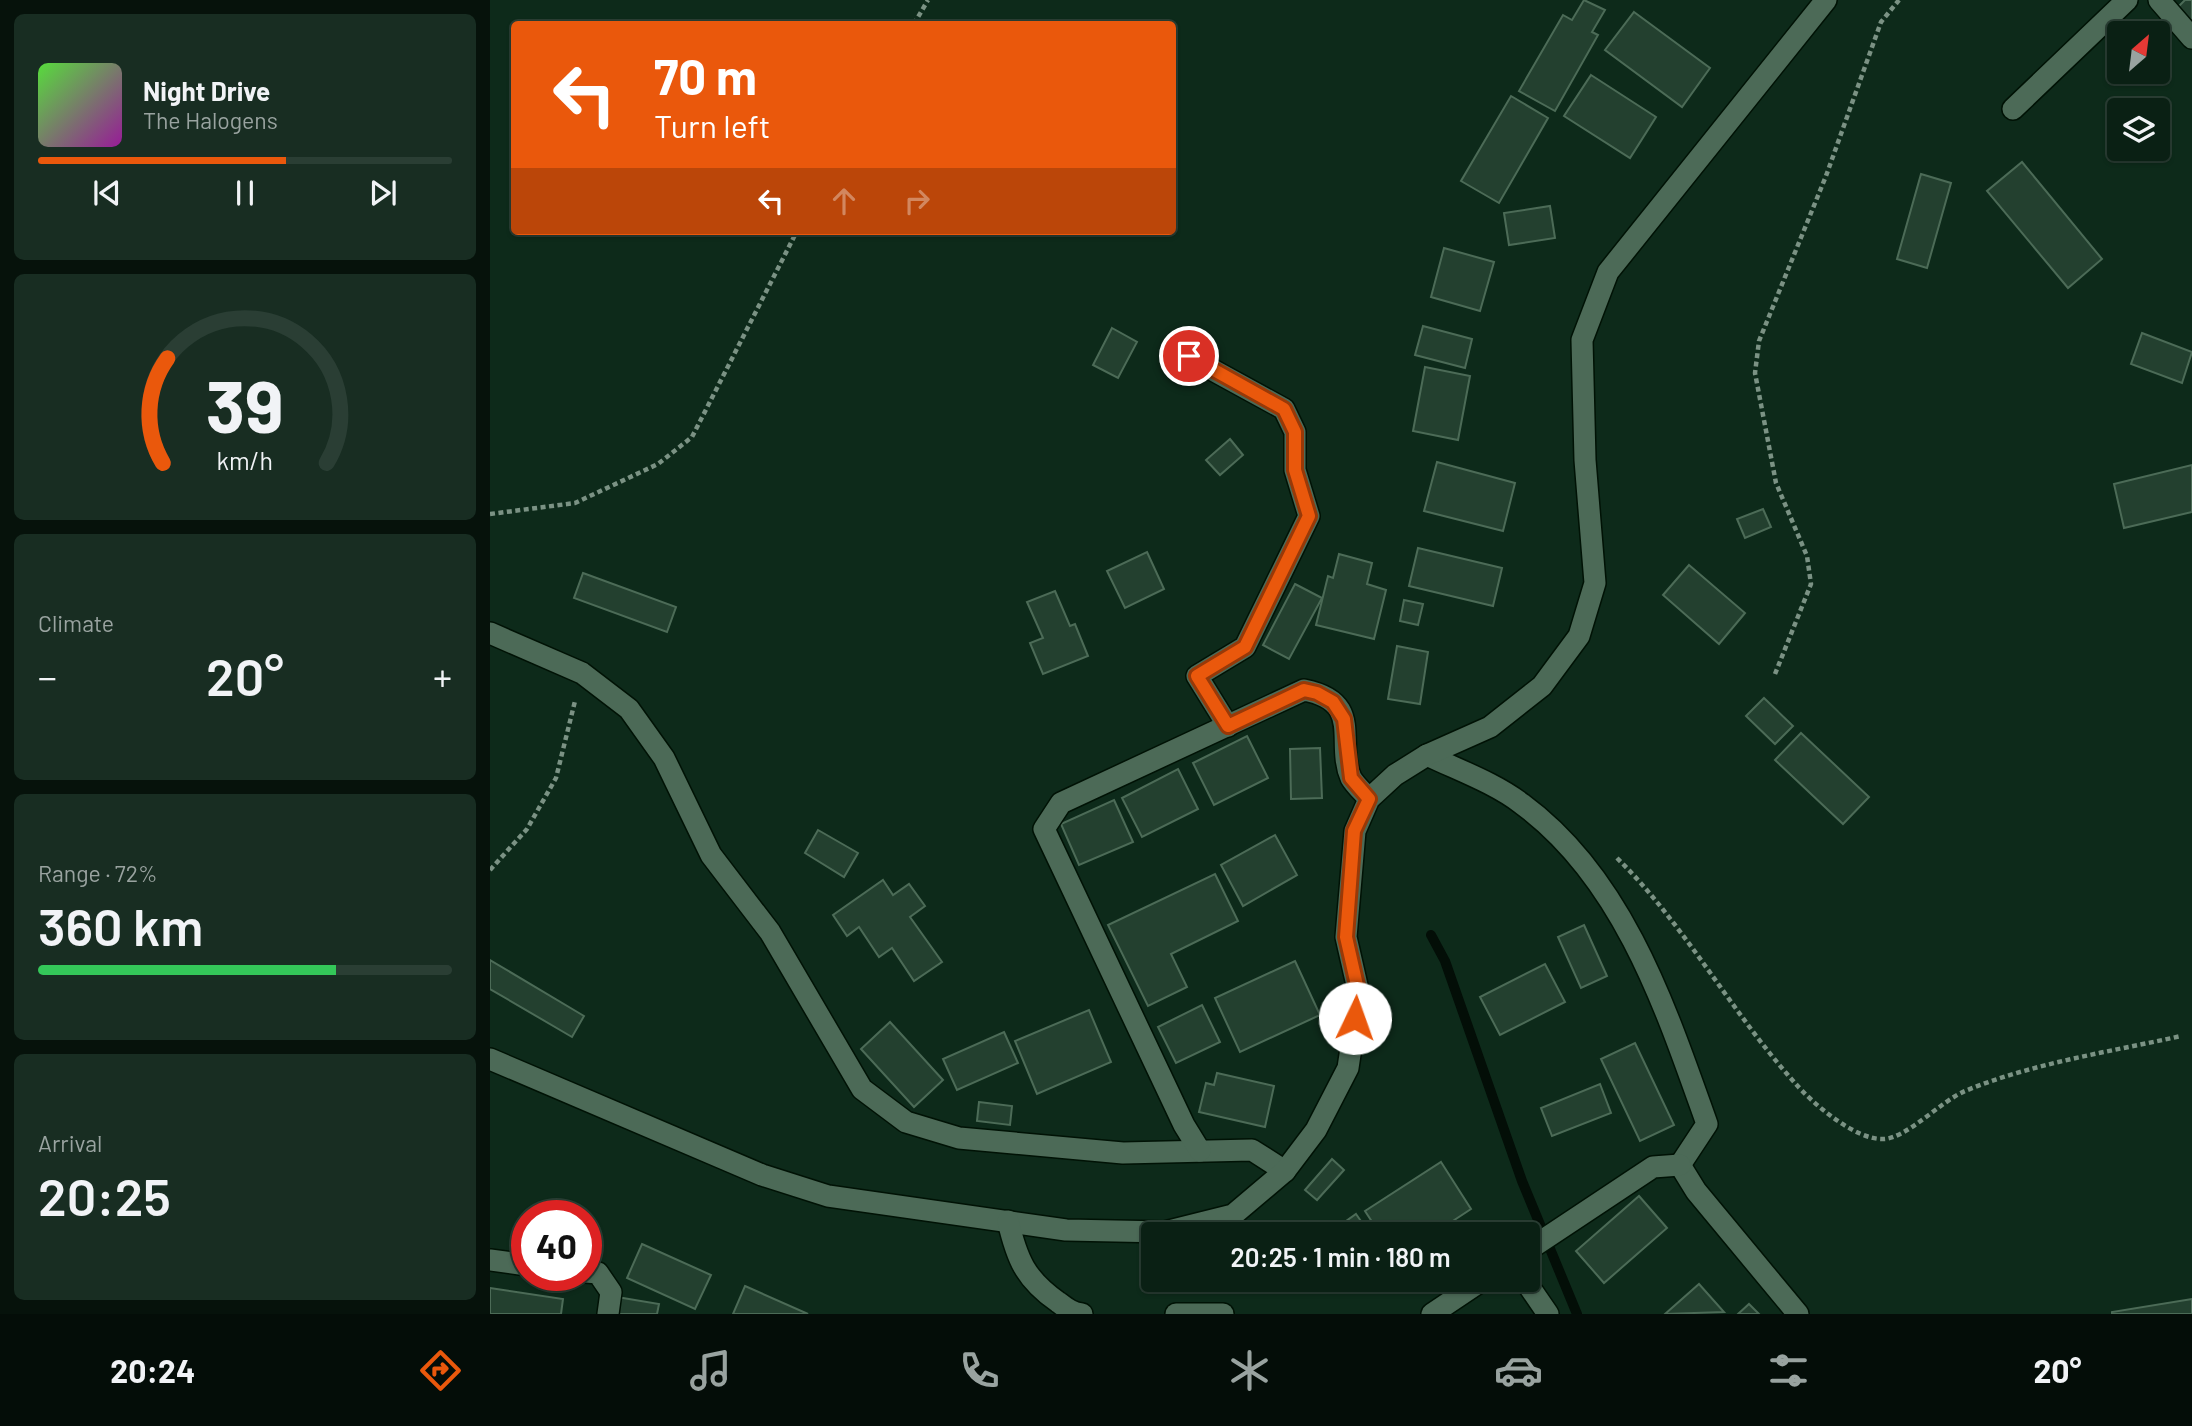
<!DOCTYPE html>
<html lang="en">
<head>
<meta charset="utf-8">
<style>
  :root { --surface:#0a2014; --page:#182d22; --text:#f1f3f6; --muted:#99a3a0; --line:#2a3e34; --accent:#ea580c }
  body { margin:0; font-family:Barlow,sans-serif; background:var(--page); color:var(--text); height:100vh; display:flex; flex-direction:column; font-size:26px; white-space:nowrap }
  * { box-sizing:border-box; margin:0 }
  p { font-size:23px; color:var(--muted) }
  .icon { flex:none; width:38px; height:38px; fill:none; stroke:currentColor; stroke-width:2; stroke-linecap:round; stroke-linejoin:round }
  .map { position:relative; flex:1; overflow:hidden }
  .side { display:flex; flex-direction:column; gap:14px; padding:14px; background:#06120b; width:490px }
  .side>* { flex:none }
  .top-card { position:absolute; left:21px; top:21px; width:665px; height:214px; border-radius:7px; box-shadow:0 2px 5px #0004,0 0 0 2px var(--line); background:#ea580c; color:#fff; overflow:hidden }
  .needle { width:46px; rotate:28deg }
  .buttons { position:absolute; left:1617px; top:21px; display:grid; gap:14px }
  .buttons a { display:grid; place-items:center; width:63px; height:63px; border-radius:7px; background:var(--surface); box-shadow:0 2px 5px #0004,0 0 0 2px var(--line); font-size:35px }
  .speed { position:absolute; left:21px; top:1200px; display:flex; gap:14px; font-size:35px; font-weight:700; text-align:center }
  .speed>* { display:grid; place-content:center; width:91px; height:91px; border-radius:50%; background:var(--surface); box-shadow:0 2px 5px #0004,0 0 0 2px var(--line); line-height:1 }
  .speed .limit { border:10px solid #d22; background:#fff; color:#111 }
  .pin { position:absolute; display:grid; place-items:center; width:60px; height:60px; color:#fff; margin:-30px; border:4px solid #fff; border-radius:50%; box-shadow:0 2px 7px #0007 }
  .me { position:absolute; width:77px; margin:-38px; rotate:3deg; stroke-linejoin:round; filter:drop-shadow(0 0 5px #0008) }
  .turn { display:flex; align-items:center; gap:24px; height:147px; padding:0 28px; font-size:32px }
  .turn .icon { width:91px; height:91px; stroke-width:2.5 }
  .turn b { display:block; font-size:49px; line-height:60px }
  .lanes { display:flex; align-items:center; height:66px; padding:0 28px; background:#0003; justify-content:center; gap:35px; direction:ltr }
  .lanes .off { opacity:.35 }
  .big { font-size:52px; font-weight:600; line-height:1.1 }
  .side .card { flex:1; display:flex; flex-direction:column; justify-content:center; gap:10px; min-width:0; padding:0 24px; border-radius:10px; background:var(--page) }
  .side .dial { align-items:center; gap:0 }
  .dial svg { height:182px; overflow:visible; fill:none; stroke:var(--line); stroke-width:7; stroke-linecap:round; text-anchor:middle }
  .dial text { fill:var(--text); stroke:none }
  .song { display:flex; align-items:center; gap:21px }
  .cover { width:84px; height:84px; border-radius:10px; background:linear-gradient(135deg,hsl(110 70% 55%),hsl(300 70% 35%)) }
  .played { height:7px; border-radius:4px; background:linear-gradient(90deg,var(--accent) 60%,var(--line) 60%) }
  .keys { display:flex; justify-content:space-around; direction:ltr }
  .heat { display:flex; justify-content:space-between; align-items:center; font-size:38px; direction:ltr }
  .charge { height:10px; border-radius:5px; background:linear-gradient(90deg,#34c759 72%,var(--line) 0) }
  .trip { position:absolute; left:651px; top:1222px; width:399px; height:70px; border-radius:7px; background:var(--surface); box-shadow:0 2px 5px #0004,0 0 0 2px var(--line); font-weight:600; line-height:70px; text-align:center }
  .tab-bar { display:flex; height:112px; justify-content:space-around; align-items:center; background:#040d08; color:var(--muted) }
  .tab-bar .icon { width:49px; height:49px }
  .tab-bar .on { color:var(--accent) }
  .tab-bar b { font-size:32px; color:var(--text) }
  main { display:flex; flex:1; min-height:0 }
  .map>svg:first-child { display:block }
  .lines { fill:none; stroke-linecap:round; stroke-linejoin:round }
  .stream { stroke:#030e07; stroke-width:10 }
  .building { fill:#23402f; stroke:#4c6b57; stroke-width:2 }
  .minor-casing { stroke:#001205; stroke-width:24 }
  .path { stroke:#7b9284; stroke-width:4.5; stroke-dasharray:5 3.5; stroke-linecap:butt }
  .minor { stroke:#4c6a57; stroke-width:21 }
  .route-casing { stroke:#983908; stroke-width:18 }
  .route { stroke:#ea580c; stroke-width:12 }
</style>
</head>
<body>
<main>
<section class="side">
<div class="card">
<div class="song"><i class="cover"></i><div><b>Night Drive</b><p>The Halogens</p></div></div>
<div class="played"></div>
<div class="keys"><svg class="icon" aria-label="previous" viewBox="0 0 24 24"><path d="M18 5L8 12l10 7zM5 5v14"/></svg><svg class="icon" aria-label="pause" viewBox="0 0 24 24"><path d="M8 5v14M16 5v14"/></svg><svg class="icon" aria-label="next" viewBox="0 0 24 24"><path d="M6 5l10 7-10 7zM19 5v14"/></svg></div>
</div>
<div class="card dial"><svg viewBox="0 0 100 80">
<path d="M14 69A42 42 0 1 1 86 69"/>
<path d="M14 69A42 42 0 0 1 16 23" stroke="#ea580c"/>
<text x="50" y="56" font-size="32" font-weight="700">39</text>
<text x="50" y="72" font-size="11">km/h</text>
</svg></div>
<div class="card"><p>Climate</p>
<div class="heat"><a>−</a><b class="big">20°</b><a>+</a></div>
</div>
<div class="card"><p>Range · 72%</p><b class="big">360 km</b><div class="charge"></div></div>
<div class="card"><p>Arrival</p><b class="big">20:25</b></div>
</section>
<div class="map">
<svg width="1702" height="1314" viewBox="0 0 1702 1314">
  <rect width="100%" height="100%" fill="#0d2a1a"/>
  <g class="lines">
    <path class="stream" d="M941,935L955,961L1032,1181L1087,1314"/>
  </g>
  <g class="building">
    <path d="M1094,0L1115,10L1102,32L1108,35L1065,111L1029,91L1073,15L1082,20Z"/>
    <path d="M1695,0H1702V26L1685,10Z"/>
    <path d="M1144,12L1220,68L1192,107L1115,50Z"/>
    <path d="M1101,75L1166,117L1140,158L1074,116Z"/>
    <path d="M1021,96L1058,118L1009,203L971,181Z"/>
    <path d="M1532,162L1612,259L1578,288L1497,191Z"/>
    <path d="M1431,174L1461,183L1437,268L1407,259Z"/>
    <path d="M1060,206L1065,238L1019,245L1014,213Z"/>
    <path d="M954,248L1004,262L990,311L941,297Z"/>
    <path d="M933,326L982,339L975,368L925,355Z"/>
    <path d="M622,328L647,342L628,378L603,365Z"/>
    <path d="M1652,333L1702,352L1692,383L1641,364Z"/>
    <path d="M935,367L980,376L968,440L923,431Z"/>
    <path d="M740,439L753,455L730,475L716,460Z"/>
    <path d="M947,462L1025,483L1013,531L934,511Z"/>
    <path d="M1702,465V512L1634,528L1624,484Z"/>
    <path d="M1273,509L1281,527L1255,538L1247,519Z"/>
    <path d="M928,548L1012,568L1003,606L919,586Z"/>
    <path d="M657,552L674,589L635,608L617,571Z"/>
    <path d="M849,554L882,563L877,584L896,590L884,639L826,625L838,576L843,578Z"/>
    <path d="M1199,565L1255,613L1229,644L1173,595Z"/>
    <path d="M93,573L186,607L177,632L84,598Z"/>
    <path d="M805,584L832,598L799,659L773,645Z"/>
    <path d="M565,591L580,626L585,624L598,656L553,674L540,643L553,638L537,602Z"/>
    <path d="M914,600L933,604L928,625L910,621Z"/>
    <path d="M907,646L938,652L930,704L898,699Z"/>
    <path d="M1274,698L1303,726L1285,744L1256,716Z"/>
    <path d="M1311,733L1379,797L1353,824L1285,760Z"/>
    <path d="M757,736L778,778L724,805L703,763Z"/>
    <path d="M830,748L832,798L801,799L800,749Z"/>
    <path d="M688,769L708,809L652,837L632,798Z"/>
    <path d="M624,800L643,842L589,865L571,824Z"/>
    <path d="M328,830L368,853L354,877L315,853Z"/>
    <path d="M785,835L807,875L753,906L731,865Z"/>
    <path d="M725,874L748,921L681,954L697,987L658,1006L618,925Z"/>
    <path d="M393,880L403,895L419,884L435,906L420,917L452,962L424,981L402,948L389,957L369,927L357,936L343,915Z"/>
    <path d="M1094,925L1117,976L1091,988L1068,937Z"/>
    <path d="M0,960L94,1016L82,1037L0,989Z"/>
    <path d="M805,961L830,1015L750,1052L725,998Z"/>
    <path d="M1055,964L1075,1002L1010,1035L990,997Z"/>
    <path d="M712,1005L730,1042L686,1063L668,1027Z"/>
    <path d="M599,1010L621,1062L547,1094L525,1041Z"/>
    <path d="M400,1022L453,1080L424,1107L371,1049Z"/>
    <path d="M514,1032L528,1063L467,1090L453,1059Z"/>
    <path d="M1145,1043L1184,1125L1150,1141L1111,1059Z"/>
    <path d="M727,1073L784,1086L775,1127L709,1112L716,1083L724,1085Z"/>
    <path d="M1110,1084L1121,1113L1062,1136L1051,1108Z"/>
    <path d="M489,1102L522,1106L520,1125L487,1121Z"/>
    <path d="M842,1159L854,1170L827,1200L815,1190Z"/>
    <path d="M951,1162L981,1209L943,1234H890L875,1211Z"/>
    <path d="M1149,1196L1177,1228L1114,1283L1086,1251Z"/>
    <path d="M866,1214L880,1234H838Z"/>
    <path d="M152,1244L221,1275L205,1309L137,1278Z"/>
    <path d="M1209,1284L1234,1312L1175,1314Z"/>
    <path d="M255,1286L318,1314H243Z"/>
    <path d="M0,1288L73,1299L71,1314H0Z"/>
    <path d="M127,1297L169,1304L167,1314H124Z"/>
    <path d="M1702,1299V1314H1622V1312Z"/>
    <path d="M1259,1304L1269,1314H1248Z"/>
  </g>
  <g class="lines">
    <g class="minor-casing">
      <g id="minor">
        <path d="M1669,0L1702,38"/>
        <path d="M1523,109L1637,0"/>
        <path d="M699,357L794,409L805,432V470L819,516L755,647L707,676L738,726"/>
        <path d="M0,633L92,673L139,709L174,758L221,855L280,932L372,1089L416,1122L469,1138L633,1153L762,1150L795,1171"/>
        <path d="M937,755C968,770 1005,783 1032,804C1134,879 1176,1009 1217,1124L1190,1165"/>
        <path d="M0,1059L272,1175L338,1196L576,1230L675,1232L743,1215L795,1171L826,1130L858,1068L869,994L856,937L865,831L879,799L905,775L937,755L1000,727L1052,686L1089,636L1105,583L1095,460L1092,340L1118,272L1336,0"/>
        <path d="M710,1151L694,1125L554,829L571,803L814,690C875,702 845,742 861,778C865,785 874,793 879,799"/>
        <path d="M1190,1165L1206,1191L1308,1314"/>
        <path d="M518,1221C527,1259 535,1279 568,1302C576,1308 582,1313 592,1314"/>
        <path d="M1038,1250L1163,1167L1190,1165"/>
        <path d="M0,1260L37,1265"/>
        <path d="M96,1272L108,1273L121,1292L118,1314"/>
        <path d="M1034,1279L1058,1314"/>
        <path d="M686,1314H733"/>
        <path d="M942,1314L994,1279"/>
      </g>
    </g>
    <g class="path">
      <path d="M424,24L438,0"/>
      <path d="M0,514L85,503L168,464L202,437L307,231"/>
      <path d="M1285,674L1321,584L1317,556L1286,483L1265,373L1269,341L1336,176L1391,22L1409,0"/>
      <path d="M1127,858C1195,925 1241,1012 1305,1083C1322,1103 1365,1140 1393,1139C1416,1139 1451,1101 1475,1091C1543,1063 1619,1052 1691,1036"/>
      <path d="M0,870L37,829L66,778L85,701"/>
    </g>
    <use href="#minor" class="minor"/>
  </g>
  <g class="lines">
    <g class="route-casing">
      <path id="route" d="M699,356L794,409L805,432V470L819,516L755,647L707,676L738,726L814,690L827,693L843,702L854,719L861,778L879,799L864,831L856,937L869,994L865,1018"/>
    </g>
    <use href="#route" class="route"/>
  </g>
</svg>
<div class="buttons">
<a><svg class="needle" viewBox="-14 -14 28 28"><path d="M0-13l5 13h-10z" fill="#e53935"/><path d="M0 13l5-13h-10z" fill="#99a3a0"/></svg></a>
<a><svg class="icon" aria-label="layers" viewBox="0 0 24 24"><path d="M12 4l9 5-9 5-9-5zM3 14l9 5 9-5"/></svg></a>
</div>
<div class="speed"><div class="limit">40</div></div>
<div class="pin" style="left:699px;top:356px;background:#d93025"><svg class="icon" aria-label="arrive" viewBox="0 0 24 24"><path d="M6 21V4h12l-3 4 3 4H6"/></svg></div>
<svg class="me" style="left:865px;top:1018px" viewBox="-20 -20 40 40"><circle r="19" fill="#fff"/><path d="M0-13L10 11 0 6-10 11z" fill="#ea580c"/></svg>
<div class="trip">20:25 · 1 min · 180 m</div>
<div class="top-card">
<div class="turn"><svg class="icon" aria-label="left" viewBox="0 0 24 24"><path d="M17 20v-9H6M10 6l-5 5 5 5"/></svg><div><b>70 m</b>Turn left</div></div>
<div class="lanes"><svg class="icon" aria-label="left" viewBox="0 0 24 24"><path d="M17 20v-9H6M10 6l-5 5 5 5"/></svg><svg class="icon off" aria-label="ahead" viewBox="0 0 24 24"><path d="M12 20V5M6 11l6-6 6 6"/></svg><svg class="icon off" aria-label="right" viewBox="0 0 24 24"><path d="M7 20v-9h11M14 6l5 5-5 5"/></svg></div>
</div>
</div>
</main>
<nav class="tab-bar">
<b>20:24</b>
<svg class="icon on" aria-label="directions" viewBox="0 0 24 24"><path d="M12 3l9 9-9 9-9-9zM9 14v-3h6M13 9l2 2-2 2"/></svg>
<svg class="icon" aria-label="music" viewBox="0 0 24 24"><path d="M9 18V5l10-2v13"/><circle cx="6" cy="18" r="3"/><circle cx="16" cy="16" r="3"/></svg>
<svg class="icon" aria-label="phone" viewBox="0 0 24 24"><path d="M5 4h4l2 5-3 2q2 4 5 5l2-3 5 2v4C11 20 4 13 5 4z"/></svg>
<svg class="icon" aria-label="climate" viewBox="0 0 24 24"><path d="M12 3v18M4 7l16 10M4 17L20 7"/></svg>
<svg class="icon" aria-label="car" viewBox="0 0 24 24"><path d="M5 17H2v-5l4-1 3-4h7l3 4 3 1v5h-3M9 17h6M6 11h13"/><circle cx="7" cy="17" r="2"/><circle cx="17" cy="17" r="2"/></svg>
<svg class="icon" aria-label="filters" viewBox="0 0 24 24"><path d="M4 7h16M4 17h16"/><circle cx="9" cy="7" r="2"/><circle cx="15" cy="17" r="2"/></svg>
<b>20°</b>
</nav>
</body>
</html>
